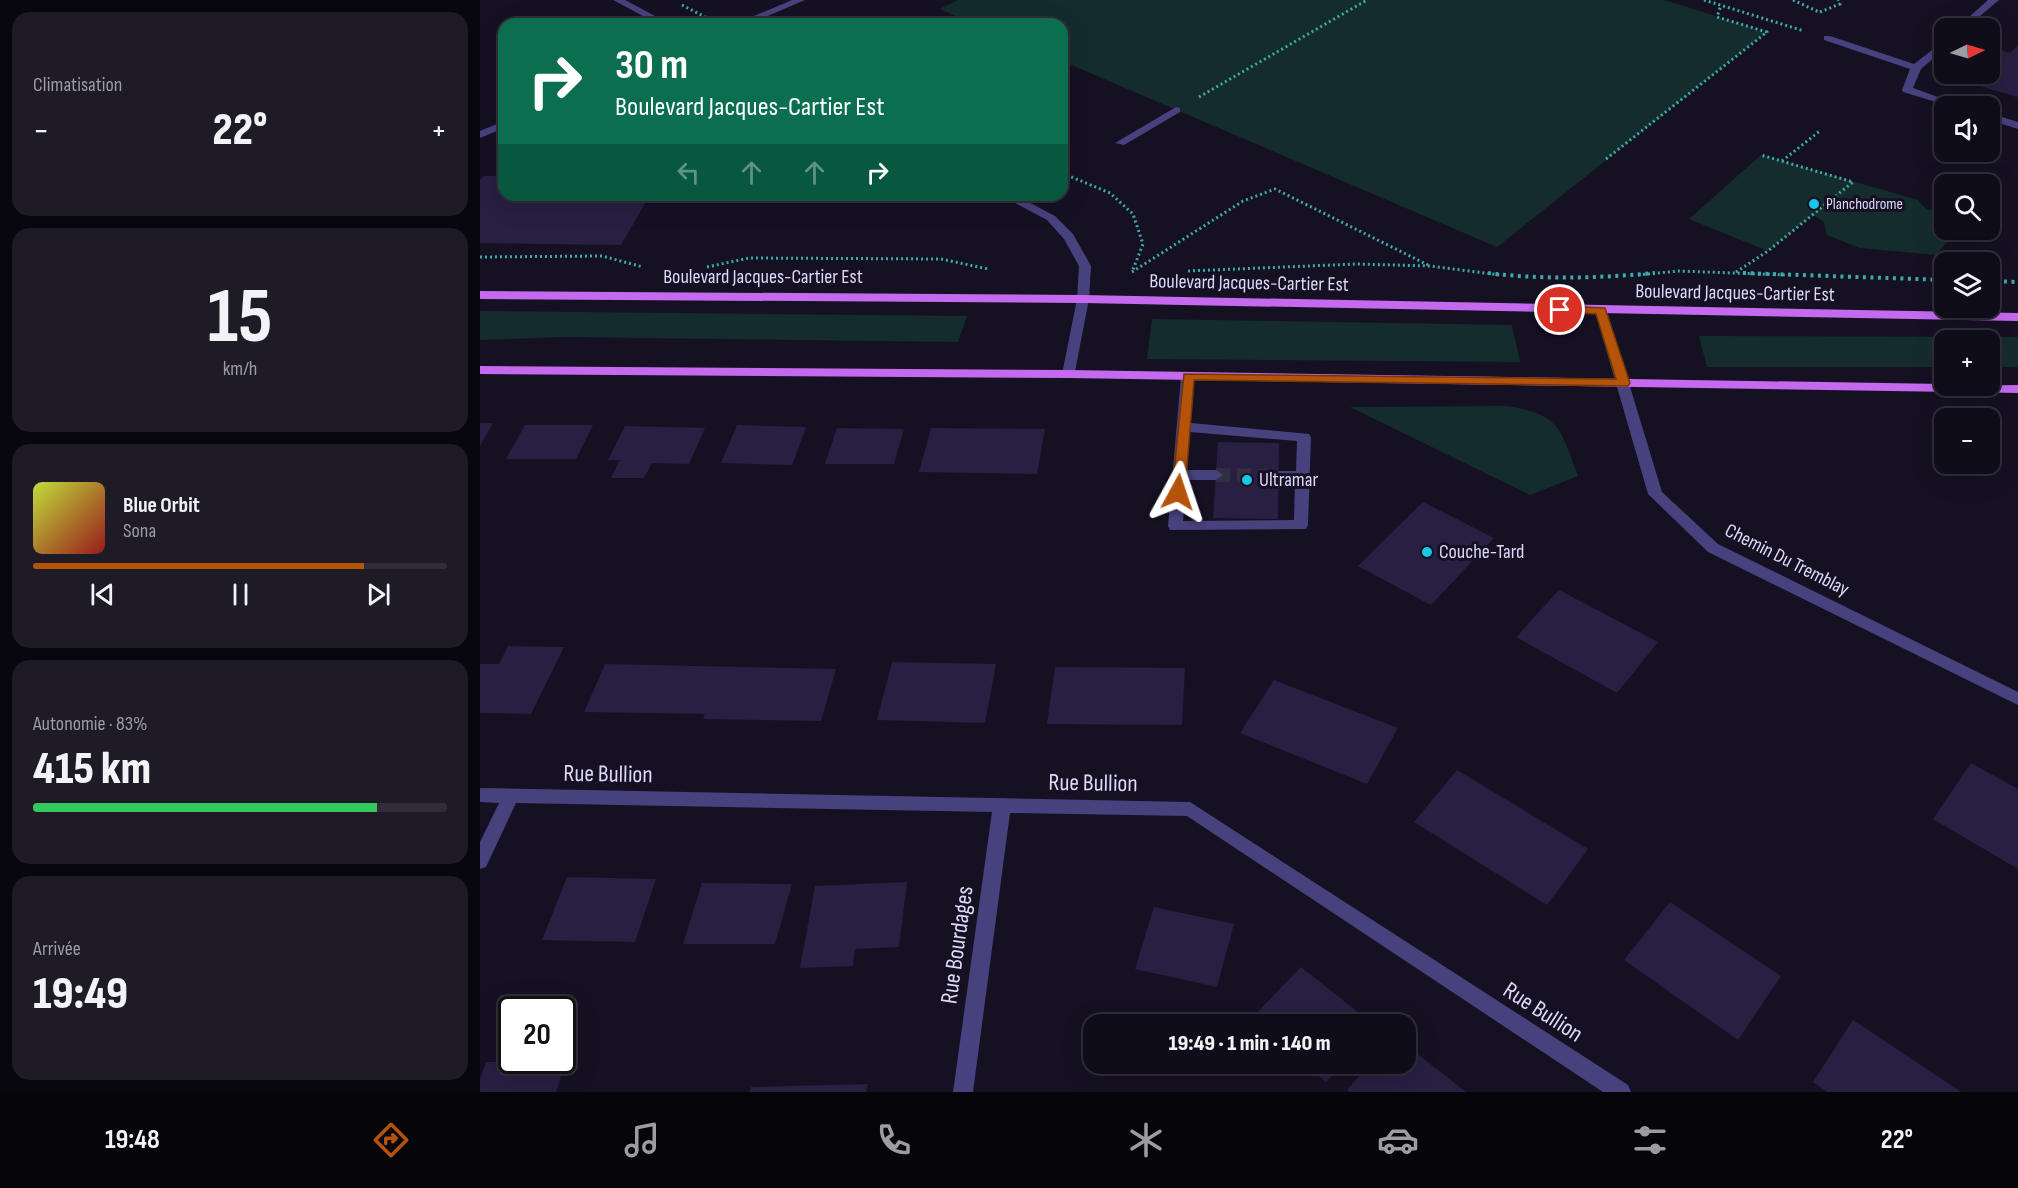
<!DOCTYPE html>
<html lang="fr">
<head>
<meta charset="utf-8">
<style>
  :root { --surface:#100d1a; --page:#1e1b27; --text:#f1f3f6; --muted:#9c9ca2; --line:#302d39; --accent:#b45309 }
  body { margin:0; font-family:"Sofia Sans Condensed",sans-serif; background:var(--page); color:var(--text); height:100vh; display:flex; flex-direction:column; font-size:22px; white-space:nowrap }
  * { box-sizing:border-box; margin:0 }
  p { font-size:20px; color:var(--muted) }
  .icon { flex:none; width:33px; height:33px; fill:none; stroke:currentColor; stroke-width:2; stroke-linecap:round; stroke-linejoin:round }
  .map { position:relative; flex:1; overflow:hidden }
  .side { display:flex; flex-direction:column; gap:12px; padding:12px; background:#09070e; width:480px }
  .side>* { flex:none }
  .top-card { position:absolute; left:18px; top:18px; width:570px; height:183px; border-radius:18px; box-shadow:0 6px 24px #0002,0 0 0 2px var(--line); background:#0b6e4f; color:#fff; overflow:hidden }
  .needle { width:39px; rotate:85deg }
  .fabs { position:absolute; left:1454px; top:18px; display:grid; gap:12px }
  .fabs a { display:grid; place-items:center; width:66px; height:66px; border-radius:12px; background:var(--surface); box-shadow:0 6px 24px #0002,0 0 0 2px var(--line); font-size:30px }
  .speed { position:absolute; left:18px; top:996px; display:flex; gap:12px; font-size:30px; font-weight:700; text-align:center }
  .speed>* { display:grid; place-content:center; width:78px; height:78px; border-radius:50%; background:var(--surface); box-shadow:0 6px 24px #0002,0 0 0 2px var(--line); line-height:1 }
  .speed .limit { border:3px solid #111; border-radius:9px; background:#fff; color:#111 }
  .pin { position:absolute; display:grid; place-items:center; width:51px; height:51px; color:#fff; margin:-26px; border:3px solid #fff; border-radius:50%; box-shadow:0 2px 6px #0007 }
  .me { position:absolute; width:66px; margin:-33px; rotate:5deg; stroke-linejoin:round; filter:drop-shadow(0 0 4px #0008) }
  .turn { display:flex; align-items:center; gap:21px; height:126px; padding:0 18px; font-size:27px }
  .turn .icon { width:78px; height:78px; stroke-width:2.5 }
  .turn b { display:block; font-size:42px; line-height:51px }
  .lanes { display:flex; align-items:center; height:57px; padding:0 18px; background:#0003; justify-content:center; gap:30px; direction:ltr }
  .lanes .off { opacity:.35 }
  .big { font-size:45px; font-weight:800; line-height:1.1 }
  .side .tile { flex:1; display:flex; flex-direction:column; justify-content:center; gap:9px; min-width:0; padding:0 21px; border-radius:18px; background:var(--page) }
  .side .dial { align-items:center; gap:0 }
  .dial b { font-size:78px; line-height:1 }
  .song { display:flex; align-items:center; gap:18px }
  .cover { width:72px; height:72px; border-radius:9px; background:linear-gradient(135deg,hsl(70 70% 55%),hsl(0 70% 35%)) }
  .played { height:6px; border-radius:3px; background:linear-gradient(90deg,var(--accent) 80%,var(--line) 80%) }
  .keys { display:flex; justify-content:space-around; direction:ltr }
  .heat { display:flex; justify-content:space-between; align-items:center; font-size:33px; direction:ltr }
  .charge { height:9px; border-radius:4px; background:linear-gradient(90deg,#34c759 83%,var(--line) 0) }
  .trip { position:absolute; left:603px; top:1014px; width:333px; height:60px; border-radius:18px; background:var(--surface); box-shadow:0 6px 24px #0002,0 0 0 2px var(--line); font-weight:800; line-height:60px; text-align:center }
  .tabs { display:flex; height:96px; justify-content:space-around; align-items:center; background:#06050a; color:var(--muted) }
  .tabs .icon { width:42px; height:42px }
  .tabs .selected { color:var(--accent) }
  .tabs b { font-size:27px; color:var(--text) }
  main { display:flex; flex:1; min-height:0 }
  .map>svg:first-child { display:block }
  .green { fill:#152c2d }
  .building { fill:#281f42 }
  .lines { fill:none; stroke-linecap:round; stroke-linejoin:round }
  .minor-tunnel { stroke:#332f43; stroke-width:14; stroke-dasharray:14 7; stroke-linecap:butt }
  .path-far1 { stroke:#3caaaa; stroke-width:3; stroke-dasharray:2 3; stroke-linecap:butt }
  .path { stroke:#3caaaa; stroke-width:4; stroke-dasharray:3 4.5; stroke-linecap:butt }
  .minor { fill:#47417d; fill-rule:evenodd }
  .major { fill:#c56aef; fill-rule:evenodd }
  .route { fill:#b45309; stroke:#753606; stroke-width:1.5 }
  .poi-dot { fill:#19c6e6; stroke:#151123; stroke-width:2 }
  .labels { text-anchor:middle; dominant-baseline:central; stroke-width:6; stroke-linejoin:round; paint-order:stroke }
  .far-poi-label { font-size:16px; fill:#ded8fb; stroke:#151123; text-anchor:start }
  .street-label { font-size:20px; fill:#ded8fb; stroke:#151123 }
  .poi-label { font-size:20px; fill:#ded8fb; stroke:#151123; text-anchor:start }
  .near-street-label { font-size:24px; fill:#ded8fb; stroke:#151123 }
</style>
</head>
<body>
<main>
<section class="side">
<div class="tile"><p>Climatisation</p>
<div class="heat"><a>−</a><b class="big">22°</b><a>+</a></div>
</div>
<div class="tile dial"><b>15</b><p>km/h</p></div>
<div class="tile">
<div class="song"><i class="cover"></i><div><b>Blue Orbit</b><p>Sona</p></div></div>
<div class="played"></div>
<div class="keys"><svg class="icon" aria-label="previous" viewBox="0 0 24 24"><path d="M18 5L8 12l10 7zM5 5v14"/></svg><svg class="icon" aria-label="pause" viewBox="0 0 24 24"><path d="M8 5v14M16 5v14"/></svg><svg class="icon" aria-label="next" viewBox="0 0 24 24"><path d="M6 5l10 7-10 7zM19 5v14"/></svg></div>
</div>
<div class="tile"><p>Autonomie · 83%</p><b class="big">415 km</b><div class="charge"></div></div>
<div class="tile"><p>Arrivée</p><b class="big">19:49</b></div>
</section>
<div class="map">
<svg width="1538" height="1092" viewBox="0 0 1538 1092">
  <rect width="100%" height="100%" fill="#151123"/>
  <g class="green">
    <path d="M478,0H1184L1287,32L1017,247L582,61V24H495L459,9Z"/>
    <path d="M1281,155L1438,200L1447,210L1462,208L1464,226L1454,228L1469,240L1456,255L1380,248L1347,235L1344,222L1333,215L1288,251L1209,219Z"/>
    <path d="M0,311L487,316L478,342L84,337L0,340Z"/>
    <path d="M672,319L1032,325L1040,362L667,359Z"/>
    <path d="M1219,336L1538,337V367H1509V340H1464V367H1227Z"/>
    <path d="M1027,406C1082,415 1080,429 1098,476L1050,495L870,407Z"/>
  </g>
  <g class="building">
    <path d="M1538,45V97L1496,85L1515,67L1509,65V47L1530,53Z"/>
    <path d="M4,176H24V195H170L141,245L0,243V180Z"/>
    <path d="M0,423H13L0,446Z"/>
    <path d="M45,425H113L96,459H26Z"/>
    <path d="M257,425L326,427L312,465L241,463Z"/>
    <path d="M145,426L225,428L209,464L172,463L164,478H131L140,460H128Z"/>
    <path d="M357,428L424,429L414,464H345Z"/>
    <path d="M451,428L565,429L557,474L439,472Z"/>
    <path d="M738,442L799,443L798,519L733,518Z"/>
    <path d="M943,502L1014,538L951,605L878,566Z"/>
    <path d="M1079,590L1178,642L1137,693L1036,637Z"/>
    <path d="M28,646L84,647L51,714L0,713V664H19Z"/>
    <path d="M412,662L516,664L505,723L397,720Z"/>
    <path d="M125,664L356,669L341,721L223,719L225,714L104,712Z"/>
    <path d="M575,667L705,668L702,725L567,724Z"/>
    <path d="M794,680L918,728L887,784L760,733Z"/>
    <path d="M1491,763L1538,789V869L1453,819Z"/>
    <path d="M977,770L1108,849L1067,905L934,822Z"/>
    <path d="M87,877L176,879L155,942L62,940Z"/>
    <path d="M427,882L419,947L375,949L373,966L320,968L335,886Z"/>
    <path d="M222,883L312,884L295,944H203Z"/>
    <path d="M1190,902L1301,976L1258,1040L1144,960Z"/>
    <path d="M674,907L754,924L737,987L655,969Z"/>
    <path d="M821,967L893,1024H778L771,1019Z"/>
    <path d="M1373,1020L1481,1092H1347L1333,1082Z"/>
    <path d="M926,1045L986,1092H870L867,1090L890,1064H926Z"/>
    <path d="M86,1061L76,1092H0V1079L6,1062Z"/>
    <path d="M824,1064H863L846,1082Z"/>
    <path d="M388,1084L386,1092H269L271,1087Z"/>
  </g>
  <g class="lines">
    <path class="minor-tunnel" d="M736,475L799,476"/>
    <g class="path-far1">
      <path d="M1224,0L1324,31"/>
      <path d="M1313,0L1339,12"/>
      <path d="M202,5L233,21"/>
      <path d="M1340,12L1360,4L1358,0"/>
      <path d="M719,97L887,0"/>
      <path d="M1126,159L1287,32L1237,17L1241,5"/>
      <path d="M1302,161L1341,130"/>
      <path d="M582,173L630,193L653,214L663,244L652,272"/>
      <path d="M0,257L122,256L163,267"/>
      <path d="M227,267L269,258L461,259L508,269"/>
      <path d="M708,271L877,264L950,266L1020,275"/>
      <path d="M652,272L763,201L795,189L948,265"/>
      <path d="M1256,272L1288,251L1373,182L1281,155"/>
      <path d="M1158,275L1199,271L1307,275"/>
    </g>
    <g class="path">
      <path d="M1008,273C1063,280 1120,278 1175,273"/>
      <path d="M1263,273L1464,280"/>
      <path d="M1509,281L1538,282"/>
    </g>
    <g class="minor">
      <path d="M133,0H145L190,24H178Z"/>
      <path d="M312,0H325L269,24H255Z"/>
      <path d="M1508,0H1519L1486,28H1477Z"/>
      <path d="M1344,36H1350L1434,64L1464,41V49L1441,69L1433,88L1483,106H1469L1423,92L1422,90L1430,69L1344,40Z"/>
      <path d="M696,107L700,108V112L644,145L635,143Z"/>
      <path d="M1509,113L1538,122V129L1509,120Z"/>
      <path d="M24,121V128L0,138V131Z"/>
      <path d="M520,195H535L575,216L593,234L611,266L609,299L594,377H584L582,374L597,299L599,266L584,239L567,220Z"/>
      <path d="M1121,307L1127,311L1182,492L1238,544L1538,692V705L1228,552L1168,494L1115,311Z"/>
      <path d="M708,372L715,376L711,423L829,434L831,437L828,525L826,529L690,530L688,526L701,376ZM710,432L817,441L816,471H799L792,476L799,481H815L814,520L703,521L706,480H736L743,475L736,470H707Z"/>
      <path d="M0,788L710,802L1148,1085L1151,1092H1123L707,816L530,813L493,1092H473L512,812L36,803L6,867L0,869V842L19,803L0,802Z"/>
    </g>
    <g class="major">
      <path d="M0,291L603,295L1538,313V321L603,303L0,299Z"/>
      <path d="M0,366L589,370L1464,384V386L1538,385V393L589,378L0,374Z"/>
    </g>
  </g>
  <path class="route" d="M1080,306L1125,308L1150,383L1148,386L714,380L705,492L698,496L692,492L704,374L1136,379L1116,314L1076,312L1075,310Z"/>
  <g class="poi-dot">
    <circle cx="1334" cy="204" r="6"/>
    <circle cx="767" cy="480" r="6"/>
    <circle cx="947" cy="552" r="6"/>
  </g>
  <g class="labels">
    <g class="far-poi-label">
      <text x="1346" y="204">Planchodrome</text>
    </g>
    <g class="street-label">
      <text x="283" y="277">Boulevard Jacques-Cartier Est</text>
      <text transform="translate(769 283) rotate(1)">Boulevard Jacques-Cartier Est</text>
      <text transform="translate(1255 293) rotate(1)">Boulevard Jacques-Cartier Est</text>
      <text transform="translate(1307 560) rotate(27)">Chemin Du Tremblay</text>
    </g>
    <g class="poi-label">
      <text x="779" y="480">Ultramar</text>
      <text x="959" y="552">Couche-Tard</text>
    </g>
    <g class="near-street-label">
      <text transform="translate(128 774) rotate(1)">Rue Bullion</text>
      <text transform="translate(613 783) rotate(1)">Rue Bullion</text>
      <text transform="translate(477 945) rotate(-82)">Rue Bourdages</text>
      <text transform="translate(1063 1012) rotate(33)">Rue Bullion</text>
    </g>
  </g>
</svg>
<div class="fabs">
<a><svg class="needle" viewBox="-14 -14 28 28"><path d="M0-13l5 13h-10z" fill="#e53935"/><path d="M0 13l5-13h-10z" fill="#9c9ca2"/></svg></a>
<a><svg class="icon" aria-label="sound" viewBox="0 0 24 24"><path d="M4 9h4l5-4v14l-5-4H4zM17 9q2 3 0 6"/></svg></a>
<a><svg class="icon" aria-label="search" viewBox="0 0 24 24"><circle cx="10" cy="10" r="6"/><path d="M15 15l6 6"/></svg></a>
<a><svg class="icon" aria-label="layers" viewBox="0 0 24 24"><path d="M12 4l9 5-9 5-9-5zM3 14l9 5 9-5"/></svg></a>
<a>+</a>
<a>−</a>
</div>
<div class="speed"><div class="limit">20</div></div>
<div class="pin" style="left:1080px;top:310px;background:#d93025"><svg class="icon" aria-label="arrive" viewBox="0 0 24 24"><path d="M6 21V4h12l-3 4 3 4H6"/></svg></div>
<svg class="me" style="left:698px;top:492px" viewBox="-20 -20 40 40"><path d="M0-17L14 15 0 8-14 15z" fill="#b45309" stroke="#fff" stroke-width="4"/></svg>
<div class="trip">19:49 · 1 min · 140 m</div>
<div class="top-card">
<div class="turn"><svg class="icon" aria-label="right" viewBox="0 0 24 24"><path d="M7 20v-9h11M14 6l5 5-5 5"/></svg><div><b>30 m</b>Boulevard Jacques-Cartier Est</div></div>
<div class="lanes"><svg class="icon off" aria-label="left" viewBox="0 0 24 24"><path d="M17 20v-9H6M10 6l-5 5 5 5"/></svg><svg class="icon off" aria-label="ahead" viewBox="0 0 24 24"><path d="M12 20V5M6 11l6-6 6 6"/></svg><svg class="icon off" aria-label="ahead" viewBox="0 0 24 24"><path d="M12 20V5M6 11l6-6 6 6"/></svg><svg class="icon" aria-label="right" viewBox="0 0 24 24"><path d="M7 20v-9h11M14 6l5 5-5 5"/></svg></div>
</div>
</div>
</main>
<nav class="tabs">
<b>19:48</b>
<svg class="icon selected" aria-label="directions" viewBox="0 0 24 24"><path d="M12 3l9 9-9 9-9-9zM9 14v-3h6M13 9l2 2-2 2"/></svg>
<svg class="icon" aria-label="music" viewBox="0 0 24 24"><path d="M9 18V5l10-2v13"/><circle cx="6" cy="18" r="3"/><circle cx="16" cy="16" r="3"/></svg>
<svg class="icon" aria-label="phone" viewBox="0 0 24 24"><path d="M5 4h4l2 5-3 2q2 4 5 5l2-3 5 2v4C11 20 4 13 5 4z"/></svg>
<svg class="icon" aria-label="climate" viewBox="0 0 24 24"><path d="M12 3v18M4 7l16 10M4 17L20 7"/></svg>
<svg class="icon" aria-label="car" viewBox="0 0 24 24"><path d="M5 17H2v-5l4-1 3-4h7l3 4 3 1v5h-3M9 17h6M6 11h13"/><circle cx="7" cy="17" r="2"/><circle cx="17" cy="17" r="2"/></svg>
<svg class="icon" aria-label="filters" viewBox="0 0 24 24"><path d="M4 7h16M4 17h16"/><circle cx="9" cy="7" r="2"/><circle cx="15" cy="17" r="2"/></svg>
<b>22°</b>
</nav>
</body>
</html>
